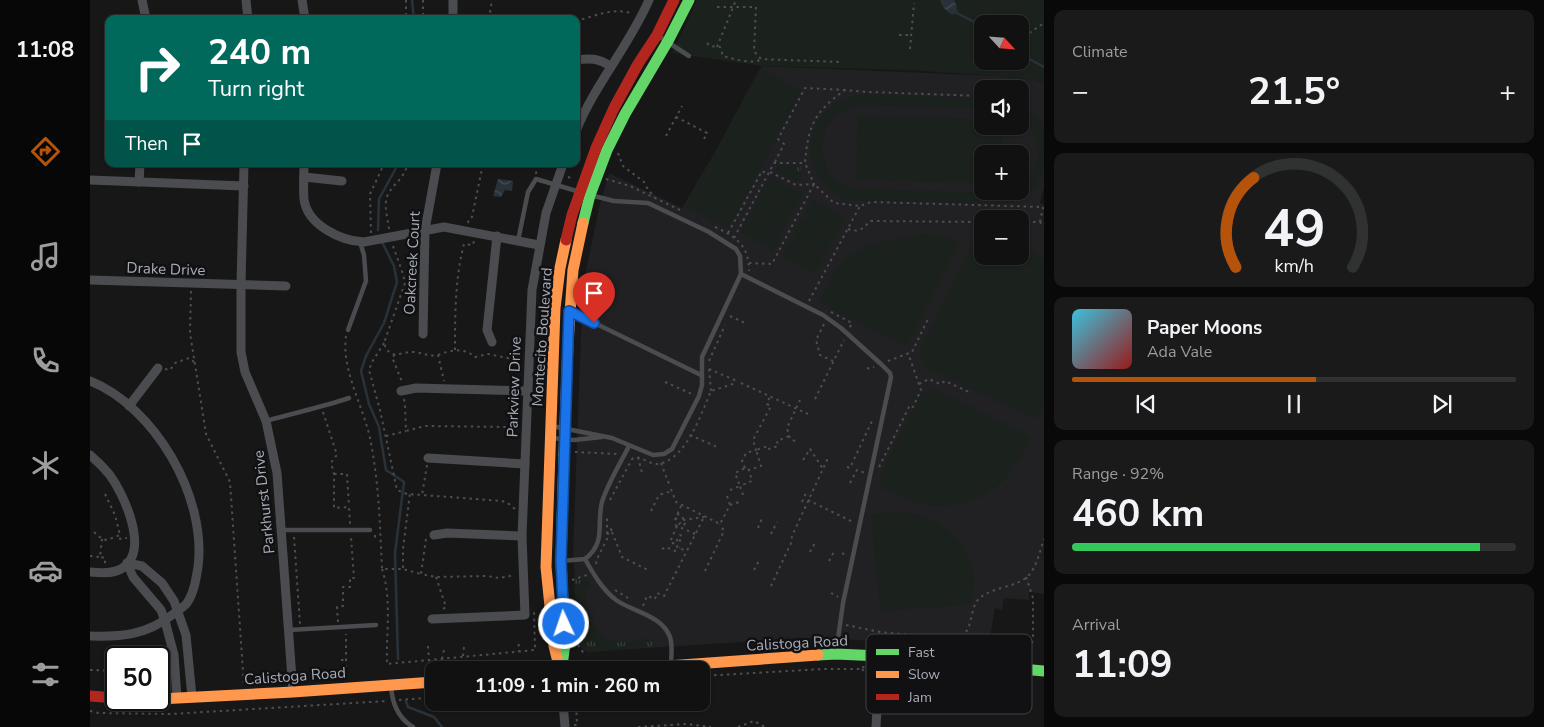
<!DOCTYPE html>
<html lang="en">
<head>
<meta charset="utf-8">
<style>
  :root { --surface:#111; --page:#1a1a1a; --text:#f1f3f6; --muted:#9c9d9f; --line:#303131; --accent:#b45309 }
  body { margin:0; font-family:"Nunito Sans",sans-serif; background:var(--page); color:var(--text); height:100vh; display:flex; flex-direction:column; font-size:19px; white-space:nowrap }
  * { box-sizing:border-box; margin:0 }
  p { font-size:16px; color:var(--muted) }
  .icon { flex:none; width:28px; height:28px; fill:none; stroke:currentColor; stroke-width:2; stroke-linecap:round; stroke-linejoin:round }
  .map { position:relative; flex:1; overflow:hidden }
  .sheet { display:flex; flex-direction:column; gap:10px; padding:10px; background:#090909; width:500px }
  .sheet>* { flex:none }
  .hud { position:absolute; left:15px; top:15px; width:475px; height:152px; border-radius:10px; box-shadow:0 1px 4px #0004,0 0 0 1px var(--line); background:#00695c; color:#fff; overflow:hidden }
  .needle { width:32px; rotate:116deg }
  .controls { position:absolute; left:884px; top:15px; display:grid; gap:10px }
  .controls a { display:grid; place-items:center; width:55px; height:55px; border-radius:10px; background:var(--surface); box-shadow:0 1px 4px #0004,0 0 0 1px var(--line); font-size:25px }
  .speed { position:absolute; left:15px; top:646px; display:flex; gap:10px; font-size:25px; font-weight:700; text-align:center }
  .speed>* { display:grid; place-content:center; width:65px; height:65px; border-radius:50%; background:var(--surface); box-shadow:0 1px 4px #0004,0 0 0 1px var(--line); line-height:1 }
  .speed .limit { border:2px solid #111; border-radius:8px; background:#fff; color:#111 }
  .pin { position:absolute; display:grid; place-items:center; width:42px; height:42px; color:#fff; margin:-51px -21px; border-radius:50% 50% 50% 0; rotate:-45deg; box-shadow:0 0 5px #0007 }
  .pin .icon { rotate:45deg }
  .me { position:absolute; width:55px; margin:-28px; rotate:357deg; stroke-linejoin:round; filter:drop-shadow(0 0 4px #0008) }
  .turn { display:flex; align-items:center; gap:18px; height:105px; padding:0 20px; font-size:22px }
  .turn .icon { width:65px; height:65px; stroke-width:2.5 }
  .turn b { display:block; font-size:35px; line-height:42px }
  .then { display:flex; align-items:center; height:48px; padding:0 20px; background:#0003; gap:10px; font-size:19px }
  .big { font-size:38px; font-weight:700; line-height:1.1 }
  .sheet .tile { flex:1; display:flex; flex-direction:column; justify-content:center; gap:8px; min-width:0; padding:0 18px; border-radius:10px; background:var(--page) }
  .sheet .dial { align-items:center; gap:0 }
  .dial svg { height:130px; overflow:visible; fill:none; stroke:var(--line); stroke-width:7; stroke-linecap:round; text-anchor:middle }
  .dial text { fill:var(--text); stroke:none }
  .song { display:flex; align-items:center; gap:15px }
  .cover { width:60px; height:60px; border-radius:8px; background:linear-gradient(135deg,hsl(190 70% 55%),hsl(0 70% 35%)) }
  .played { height:5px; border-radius:2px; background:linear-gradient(90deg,var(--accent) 55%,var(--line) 55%) }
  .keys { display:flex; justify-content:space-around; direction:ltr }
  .heat { display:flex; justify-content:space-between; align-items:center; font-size:28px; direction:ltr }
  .charge { height:8px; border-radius:4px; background:linear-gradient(90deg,#34c759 92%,var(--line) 0) }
  .trip { position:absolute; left:335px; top:661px; width:285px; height:50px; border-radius:10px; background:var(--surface); box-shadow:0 1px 4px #0004,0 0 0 1px var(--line); font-weight:700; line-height:50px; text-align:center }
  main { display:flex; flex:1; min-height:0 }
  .tab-bar { display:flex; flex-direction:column; width:90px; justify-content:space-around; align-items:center; background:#070707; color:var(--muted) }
  .tab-bar .icon { width:35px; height:35px }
  .tab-bar .on { color:var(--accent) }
  .tab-bar b { font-size:22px; color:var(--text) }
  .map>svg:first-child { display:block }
  .built { fill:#212124; fill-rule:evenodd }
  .grass { fill:url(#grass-tufts) }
  .green { fill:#1b211c; fill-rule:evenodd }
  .water { fill:url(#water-waves) }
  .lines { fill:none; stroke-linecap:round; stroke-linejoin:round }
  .stream { stroke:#2a3239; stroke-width:2.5 }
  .path { stroke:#4d4e52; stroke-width:2; stroke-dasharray:2.5 4; stroke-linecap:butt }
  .lane { stroke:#4b4c50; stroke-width:4.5 }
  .street { stroke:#4b4c50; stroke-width:9 }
  .fast { stroke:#63d668; stroke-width:11 }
  .slow { stroke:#ff974d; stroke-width:11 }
  .jam { stroke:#b3261e; stroke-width:11 }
  .route-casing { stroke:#114b97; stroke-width:12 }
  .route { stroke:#1a73e8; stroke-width:9 }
  .labels { text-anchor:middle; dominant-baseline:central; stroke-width:5; stroke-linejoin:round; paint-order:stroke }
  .street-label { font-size:15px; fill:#a8adb8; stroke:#111113 }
  .key { fill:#111113; stroke:#3e4045; stroke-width:1 }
  .key-label { font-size:14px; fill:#a8adb8 }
</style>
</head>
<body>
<main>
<nav class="tab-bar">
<b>11:08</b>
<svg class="icon on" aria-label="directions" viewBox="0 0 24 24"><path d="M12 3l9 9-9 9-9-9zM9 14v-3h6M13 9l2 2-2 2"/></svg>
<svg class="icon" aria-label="music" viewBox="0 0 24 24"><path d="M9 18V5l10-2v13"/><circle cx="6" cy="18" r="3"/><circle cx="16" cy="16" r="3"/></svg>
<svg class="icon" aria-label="phone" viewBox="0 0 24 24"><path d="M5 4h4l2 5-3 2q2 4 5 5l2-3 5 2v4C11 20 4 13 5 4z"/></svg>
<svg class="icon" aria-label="climate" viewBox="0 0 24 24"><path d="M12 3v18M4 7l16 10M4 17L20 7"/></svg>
<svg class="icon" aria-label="car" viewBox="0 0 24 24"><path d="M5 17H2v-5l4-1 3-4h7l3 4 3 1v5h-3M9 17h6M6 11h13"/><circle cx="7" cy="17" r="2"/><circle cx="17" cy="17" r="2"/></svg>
<svg class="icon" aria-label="filters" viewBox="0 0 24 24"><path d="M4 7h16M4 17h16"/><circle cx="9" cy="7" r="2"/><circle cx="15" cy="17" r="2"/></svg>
</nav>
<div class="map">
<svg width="954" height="727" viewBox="0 0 954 727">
  <defs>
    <pattern id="grass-tufts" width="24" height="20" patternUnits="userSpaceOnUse" patternTransform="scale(1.25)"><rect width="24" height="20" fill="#1b211c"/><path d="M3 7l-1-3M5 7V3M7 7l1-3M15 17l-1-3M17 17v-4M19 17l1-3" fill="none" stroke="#393f3b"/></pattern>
    <pattern id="water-waves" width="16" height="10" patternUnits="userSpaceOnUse" patternTransform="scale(1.25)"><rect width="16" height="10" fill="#2a3239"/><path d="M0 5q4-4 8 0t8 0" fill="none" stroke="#464d54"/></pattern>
  </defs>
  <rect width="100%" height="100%" fill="#171717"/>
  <path class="built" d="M672,66L907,76L954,81V188L950,203L954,204V594L939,592V600L914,598L912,610L905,608L898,650L740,638H713L497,652L492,648L489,644L483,552L492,307L495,275L509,208L519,173L592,208L632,140ZM892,89H930V126H892ZM892,154H930V191H892ZM892,219H930V256H892Z"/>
  <g class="grass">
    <path d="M686,165H711V180L706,182L685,171Z"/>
    <path d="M497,576L502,588L496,591C492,627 522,654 557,637L561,640L563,647L497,652L492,648L489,644L484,580Z"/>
  </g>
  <g class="green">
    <path d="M607,0H954V81L907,76L818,70L672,66L582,53ZM892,24H930V61H892Z"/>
    <path d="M670,68L712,91L638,229L596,206Z"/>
    <path d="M775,94L892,98V109L775,105C720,108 717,184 772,189L905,193L930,191V186C953,168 953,135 930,117V104C939,109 952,118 954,129C954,136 954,173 951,179C943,193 929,200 914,204L753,200L752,196C700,169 716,97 775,94Z"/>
    <path d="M768,115L892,119V126H913L912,154H892V183L766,180Z"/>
    <path d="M680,176L713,194L704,212L670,193Z"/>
    <path d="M670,195L703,213L693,231L660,213Z"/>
    <path d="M722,199L756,217L746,234L713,216Z"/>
    <path d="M659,215L692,233L683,250L650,232Z"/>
    <path d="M712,218L745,236L735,254L702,236Z"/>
    <path d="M837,234L870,240L819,343L814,345L729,302C736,288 743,274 753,262C769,243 813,237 837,234Z"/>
    <path d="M701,238L734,256L725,274L692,256Z"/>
    <path d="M885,238H892V256H930V244L935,246L954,260V408L944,419L835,367L830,351Z"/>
    <path d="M845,389L941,436C924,474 902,503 857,505C849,506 839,506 830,504C817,500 804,494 791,488L790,475L830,395Z"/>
    <path d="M806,512C813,513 822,513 829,515C859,523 883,549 884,580C884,588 882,596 882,604L794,611L790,609L781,515Z"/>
  </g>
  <g class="water">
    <path d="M850,0H864L867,7L866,9L868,10L863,15C857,12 852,7 850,0Z"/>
    <path d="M891,20L907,21L910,24H892V39L886,34L887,21Z"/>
    <path d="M408,179L423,181L422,191L415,190L411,197L403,196Z"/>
  </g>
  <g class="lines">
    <g class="stream">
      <path d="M322,0L324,19"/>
      <path d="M863,11L892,26"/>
      <path d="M930,54L954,67"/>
      <path d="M288,230L289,199L306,168L307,164"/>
      <path d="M292,242L304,266L307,282L294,323L276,356L271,371L279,404L289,427L296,470L314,482L305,553L308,659"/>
      <path d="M316,701L318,707L344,717L352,727"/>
    </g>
    <g class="path">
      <path d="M316,0V19"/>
      <path d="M333,0V19"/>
      <path d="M627,7H666L664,51L671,59L750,62"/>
      <path d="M399,19L402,0"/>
      <path d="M486,21C502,17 526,6 542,14"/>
      <path d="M809,35H821"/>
      <path d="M930,42L935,36L954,23"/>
      <path d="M617,43L620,46L630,47L633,56C644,59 659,64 670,60"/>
      <path d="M627,47L646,0"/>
      <path d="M820,49L824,3"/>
      <path d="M909,61L915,63"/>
      <path d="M906,67H910L917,61"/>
      <path d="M586,117L617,133L614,139"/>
      <path d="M576,136L592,106"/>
      <path d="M528,153L533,166L554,182L557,188L565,198"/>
      <path d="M685,162L694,144L688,139L715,88L755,90"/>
      <path d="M680,172L706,185L724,184L715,163"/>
      <path d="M446,174L447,164"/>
      <path d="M478,177L483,179"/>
      <path d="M516,179L540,186L592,211"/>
      <path d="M930,222H950L954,227"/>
      <path d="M950,222L954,203"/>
      <path d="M378,223L379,219L382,217L393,164"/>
      <path d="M625,227C646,237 659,245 659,271"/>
      <path d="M299,229C298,221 295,210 296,201C298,186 316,179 317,164"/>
      <path d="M758,229C768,233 773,229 780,221L892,222"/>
      <path d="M281,233L280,194L294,164"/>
      <path d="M638,233L672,171L677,174"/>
      <path d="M644,238L684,163H715C718,126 724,112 755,90L778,92L892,96"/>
      <path d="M303,246L313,274L315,283L294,343C300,362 312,351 324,352C333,353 340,357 348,355L354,381"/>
      <path d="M659,263L682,264L724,184L744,203L770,206L781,202L953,207"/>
      <path d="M101,291L100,333L116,434L140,482L154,686"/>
      <path d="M719,301L770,206"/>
      <path d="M741,312L762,323L759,329"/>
      <path d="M640,316L655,323"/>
      <path d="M734,324L726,340L730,355L743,361"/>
      <path d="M256,336C251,371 275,409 281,443C289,485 290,527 292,569H313L331,574"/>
      <path d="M294,343L282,362L279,370L290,410L307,490L317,494L332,495"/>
      <path d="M365,350C365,315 365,278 374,244L383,245L384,241"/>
      <path d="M305,355L302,357L312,382"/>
      <path d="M348,355C361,350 374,347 385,357L398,354L423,359L431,355"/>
      <path d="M619,361L635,325"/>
      <path d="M798,361L822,352L838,319"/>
      <path d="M777,368L780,369L784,367"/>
      <path d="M75,369L80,370L85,363L99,358L104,362"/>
      <path d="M619,369L621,391"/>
      <path d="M619,369L647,381"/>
      <path d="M575,382L604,395"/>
      <path d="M651,383L718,414"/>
      <path d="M829,384L839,379L850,384L855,381L879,392"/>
      <path d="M314,399L315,404L316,431L335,426L417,427L424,426L428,422"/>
      <path d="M725,399L754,340"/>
      <path d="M233,412L247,455L244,458L241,463L244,474V508L259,507L260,524"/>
      <path d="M600,435L627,447"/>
      <path d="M296,436L316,431"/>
      <path d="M705,441L700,439L697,428L710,400"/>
      <path d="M485,452L527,454"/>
      <path d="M548,457L552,473"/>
      <path d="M713,460L720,449L733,469"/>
      <path d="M571,463L579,484"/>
      <path d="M337,465L332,495L412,501L419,504L425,509"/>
      <path d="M757,467L760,468L782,421"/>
      <path d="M789,467L820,405L823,407L831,390L818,353"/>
      <path d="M655,468L652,461L656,453L666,450L663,440L681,406L677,404L680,396"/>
      <path d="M244,474H257L259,506"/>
      <path d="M760,483L767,470L775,473"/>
      <path d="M581,489L586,502L630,524L640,505L649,502"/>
      <path d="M640,490L650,486L645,473L655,468L659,470"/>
      <path d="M15,494L25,515L30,535"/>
      <path d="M653,495L650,486L662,481L659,470L671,466L666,450L678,446L679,449L688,446L687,441L699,436"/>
      <path d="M637,496L640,505"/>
      <path d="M520,500L542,459C550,454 558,464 567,464C596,461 611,414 621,391L646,383"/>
      <path d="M718,500L763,522"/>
      <path d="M712,502L716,493"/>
      <path d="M561,511L569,495L582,491"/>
      <path d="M587,514L592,516L595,523L593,528"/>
      <path d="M585,518L590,523L588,526"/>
      <path d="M585,520L591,506"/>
      <path d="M593,520L614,517"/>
      <path d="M585,525L605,534"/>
      <path d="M587,526L580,542L585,544L590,535L592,536L587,547L596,551"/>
      <path d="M668,528L673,516"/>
      <path d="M4,532L12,539L17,540L30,535V539L37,538"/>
      <path d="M522,532L532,557L558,570L559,568"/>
      <path d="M517,534L522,532L521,529H523"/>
      <path d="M681,534L687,522"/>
      <path d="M285,535V541"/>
      <path d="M204,537L210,624"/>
      <path d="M12,539L10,557L15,558V565"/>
      <path d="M336,539L331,574L346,577L397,576L409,578L420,576L424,573"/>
      <path d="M572,549L576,547L585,551L590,548"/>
      <path d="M720,552L726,541"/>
      <path d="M752,553L757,556"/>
      <path d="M0,556L10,557"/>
      <path d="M739,561L745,550"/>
      <path d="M506,564L507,559L517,539V516"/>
      <path d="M313,568V549L320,493"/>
      <path d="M292,569C302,599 296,633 297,664L445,650L444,610"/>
      <path d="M664,570L670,559"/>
      <path d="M615,571L634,531L630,524"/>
      <path d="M346,577L356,607L353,609"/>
      <path d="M936,577L943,598V638L939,657"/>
      <path d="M482,580L497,575"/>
      <path d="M681,586L701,543L702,536L738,458"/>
      <path d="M525,590L538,598"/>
      <path d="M741,593L748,597"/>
      <path d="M553,606L557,596L565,599L567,593L574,596L614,517"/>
      <path d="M248,622L247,607L253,606V587H260V578H264L261,537"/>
      <path d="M756,625L790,632L865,639C883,636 879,613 887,601C897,587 928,588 939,575C947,566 950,550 954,539"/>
      <path d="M429,644L428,647L429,652"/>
      <path d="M488,645L493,652L497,654"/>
      <path d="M338,646L339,660"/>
      <path d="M373,656L374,647"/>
      <path d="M352,659L354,650"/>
      <path d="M251,660H256"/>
      <path d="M69,667L75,666"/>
      <path d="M772,669L778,675"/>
      <path d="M0,670L26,671"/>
      <path d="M256,674V634"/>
      <path d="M862,675L860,694L881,696V701"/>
      <path d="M611,676L734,669H772L773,667L778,669"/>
      <path d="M800,678L806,672"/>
      <path d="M799,695L806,696V691L824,693L825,673"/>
      <path d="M309,700L336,698"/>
      <path d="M0,711L9,713L81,714L297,701"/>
      <path d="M484,725H487L486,702"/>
      <path d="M548,727L597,724L621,727"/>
      <path d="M648,727L664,721L675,727"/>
    </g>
    <g class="lane">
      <path d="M567,35L599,56"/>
      <path d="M428,241L438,192L446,179L490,192"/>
      <path d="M651,274L733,315L751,328L791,364L800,373L801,377L753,603L746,653"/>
      <path d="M482,312L611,375"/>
      <path d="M258,330L276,281L274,255L270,242"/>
      <path d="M176,421C204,413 232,407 259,398"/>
      <path d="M462,426L522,438L563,455L574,454L582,449L609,396L612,385V357L651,274L650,256L646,249L619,232L558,203L524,201L500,195"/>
      <path d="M461,438L484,440L512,437"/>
      <path d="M192,530H280"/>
      <path d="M495,559C504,575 512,589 526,600C543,612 572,615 580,637C583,646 581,656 581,665"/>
      <path d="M471,561L495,559C517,542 506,524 512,502C518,483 530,464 539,446"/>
      <path d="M199,630L286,625"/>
      <path d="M301,686C302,703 308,718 323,727"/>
    </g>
    <g class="street">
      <path d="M52,0L56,19"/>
      <path d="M156,0L158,19"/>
      <path d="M212,0L215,19"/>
      <path d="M363,0V19"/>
      <path d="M486,60C500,58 508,58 520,66"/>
      <path d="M486,131C505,84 539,46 559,0"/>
      <path d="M154,164L151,284V352L155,372L176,421L187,473L203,692"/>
      <path d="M214,164C214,175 213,188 214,199C217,225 251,241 274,242L354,227L449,245"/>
      <path d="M214,177L252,181"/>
      <path d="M0,180L154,186"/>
      <path d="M49,182L50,164"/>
      <path d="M0,280L196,286"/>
      <path d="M333,334L335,230L347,164"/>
      <path d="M402,342L397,330L407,236"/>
      <path d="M0,381C65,407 117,497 108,567C106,579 104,593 97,603C93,608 87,611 82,615C56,635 32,637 0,636"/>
      <path d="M311,391L326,388L438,391"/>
      <path d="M39,406L68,368"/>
      <path d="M0,455C7,461 14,468 19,474C34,494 61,552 31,569C22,574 10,573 0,572"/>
      <path d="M338,458L435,464"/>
      <path d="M344,535L357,533L432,536"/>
      <path d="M37,563L52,566L72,583L84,601L96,635L102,697"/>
      <path d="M37,563L43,577L71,610L75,621L84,655L87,698"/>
      <path d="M342,619L435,615L432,536L442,290L456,213L473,164"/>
      <path d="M473,702L475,727"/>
      <path d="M786,727L790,656"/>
    </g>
    <g class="fast">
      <path d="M493,223L500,195L517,150L535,114L578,41L599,0"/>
      <path d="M728,655L746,654L790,656L954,671"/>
      <path d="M472,666L475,643L471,561L474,454"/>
    </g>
    <g class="slow">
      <path d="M474,454L478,343L483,270L493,223"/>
      <path d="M470,670L464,646L456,567L465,308L470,268L476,240"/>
      <path d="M522,670L728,655"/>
      <path d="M69,699L203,692L344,682"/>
    </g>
    <g class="jam">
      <path d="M476,240L482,215L506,148L524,108L548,64L567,35L584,0"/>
      <path d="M0,696L26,698"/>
    </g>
  </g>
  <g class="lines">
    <g class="route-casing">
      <path id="route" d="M474,624L471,561L479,311L504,323"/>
    </g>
    <use href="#route" class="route"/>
  </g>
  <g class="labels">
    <g class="street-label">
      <text transform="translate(322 263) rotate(-87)">Oakcreek Court</text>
      <text transform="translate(76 269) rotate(2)">Drake Drive</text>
      <text transform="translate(452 337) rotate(-86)">Montecito Boulevard</text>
      <text transform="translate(424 387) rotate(-88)">Parkview Drive</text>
      <text transform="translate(174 502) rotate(-96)">Parkhurst Drive</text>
      <text transform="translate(707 643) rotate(-3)">Calistoga Road</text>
      <text transform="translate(205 676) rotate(-4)">Calistoga Road</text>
    </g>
  </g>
  <rect x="776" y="634" width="166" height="80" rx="8" class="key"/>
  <rect x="786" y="649" width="23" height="6" fill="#63d668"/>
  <rect x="786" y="671" width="23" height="7" fill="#ff974d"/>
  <rect x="786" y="694" width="23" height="6" fill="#b3261e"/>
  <g class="key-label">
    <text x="818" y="657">Fast</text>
    <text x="818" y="679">Slow</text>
    <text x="818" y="702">Jam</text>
  </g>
</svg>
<div class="controls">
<a><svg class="needle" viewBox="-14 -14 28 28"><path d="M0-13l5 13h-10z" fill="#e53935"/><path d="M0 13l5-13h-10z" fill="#9c9d9f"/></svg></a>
<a><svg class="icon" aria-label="sound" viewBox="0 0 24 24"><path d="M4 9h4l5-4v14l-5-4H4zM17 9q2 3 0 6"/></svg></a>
<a>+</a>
<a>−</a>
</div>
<div class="speed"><div class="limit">50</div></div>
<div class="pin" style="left:504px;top:323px;background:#d93025"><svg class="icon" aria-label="arrive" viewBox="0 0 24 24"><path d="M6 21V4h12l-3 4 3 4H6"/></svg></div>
<svg class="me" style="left:474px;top:624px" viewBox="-20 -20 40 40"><circle r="17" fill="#1a73e8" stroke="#fff" stroke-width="3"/><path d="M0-11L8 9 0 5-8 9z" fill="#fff"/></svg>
<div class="trip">11:09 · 1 min · 260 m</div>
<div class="hud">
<div class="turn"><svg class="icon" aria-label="right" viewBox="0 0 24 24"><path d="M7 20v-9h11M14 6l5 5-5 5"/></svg><div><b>240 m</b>Turn right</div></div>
<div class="then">Then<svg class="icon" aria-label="arrive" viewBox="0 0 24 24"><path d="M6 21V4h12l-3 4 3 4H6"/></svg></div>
</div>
</div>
<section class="sheet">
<div class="tile"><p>Climate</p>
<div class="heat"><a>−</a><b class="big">21.5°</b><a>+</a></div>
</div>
<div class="tile dial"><svg viewBox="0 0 100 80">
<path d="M14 69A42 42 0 1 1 86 69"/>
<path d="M14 69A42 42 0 0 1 25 14" stroke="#b45309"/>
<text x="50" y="56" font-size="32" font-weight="700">49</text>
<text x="50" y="72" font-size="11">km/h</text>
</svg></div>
<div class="tile">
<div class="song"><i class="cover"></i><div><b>Paper Moons</b><p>Ada Vale</p></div></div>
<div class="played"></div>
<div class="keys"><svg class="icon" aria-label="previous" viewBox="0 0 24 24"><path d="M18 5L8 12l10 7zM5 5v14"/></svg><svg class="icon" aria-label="pause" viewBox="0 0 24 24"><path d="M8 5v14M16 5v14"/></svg><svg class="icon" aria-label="next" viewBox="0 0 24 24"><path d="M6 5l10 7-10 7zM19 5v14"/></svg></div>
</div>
<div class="tile"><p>Range · 92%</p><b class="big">460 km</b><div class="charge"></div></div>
<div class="tile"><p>Arrival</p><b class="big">11:09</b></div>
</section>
</main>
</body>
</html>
